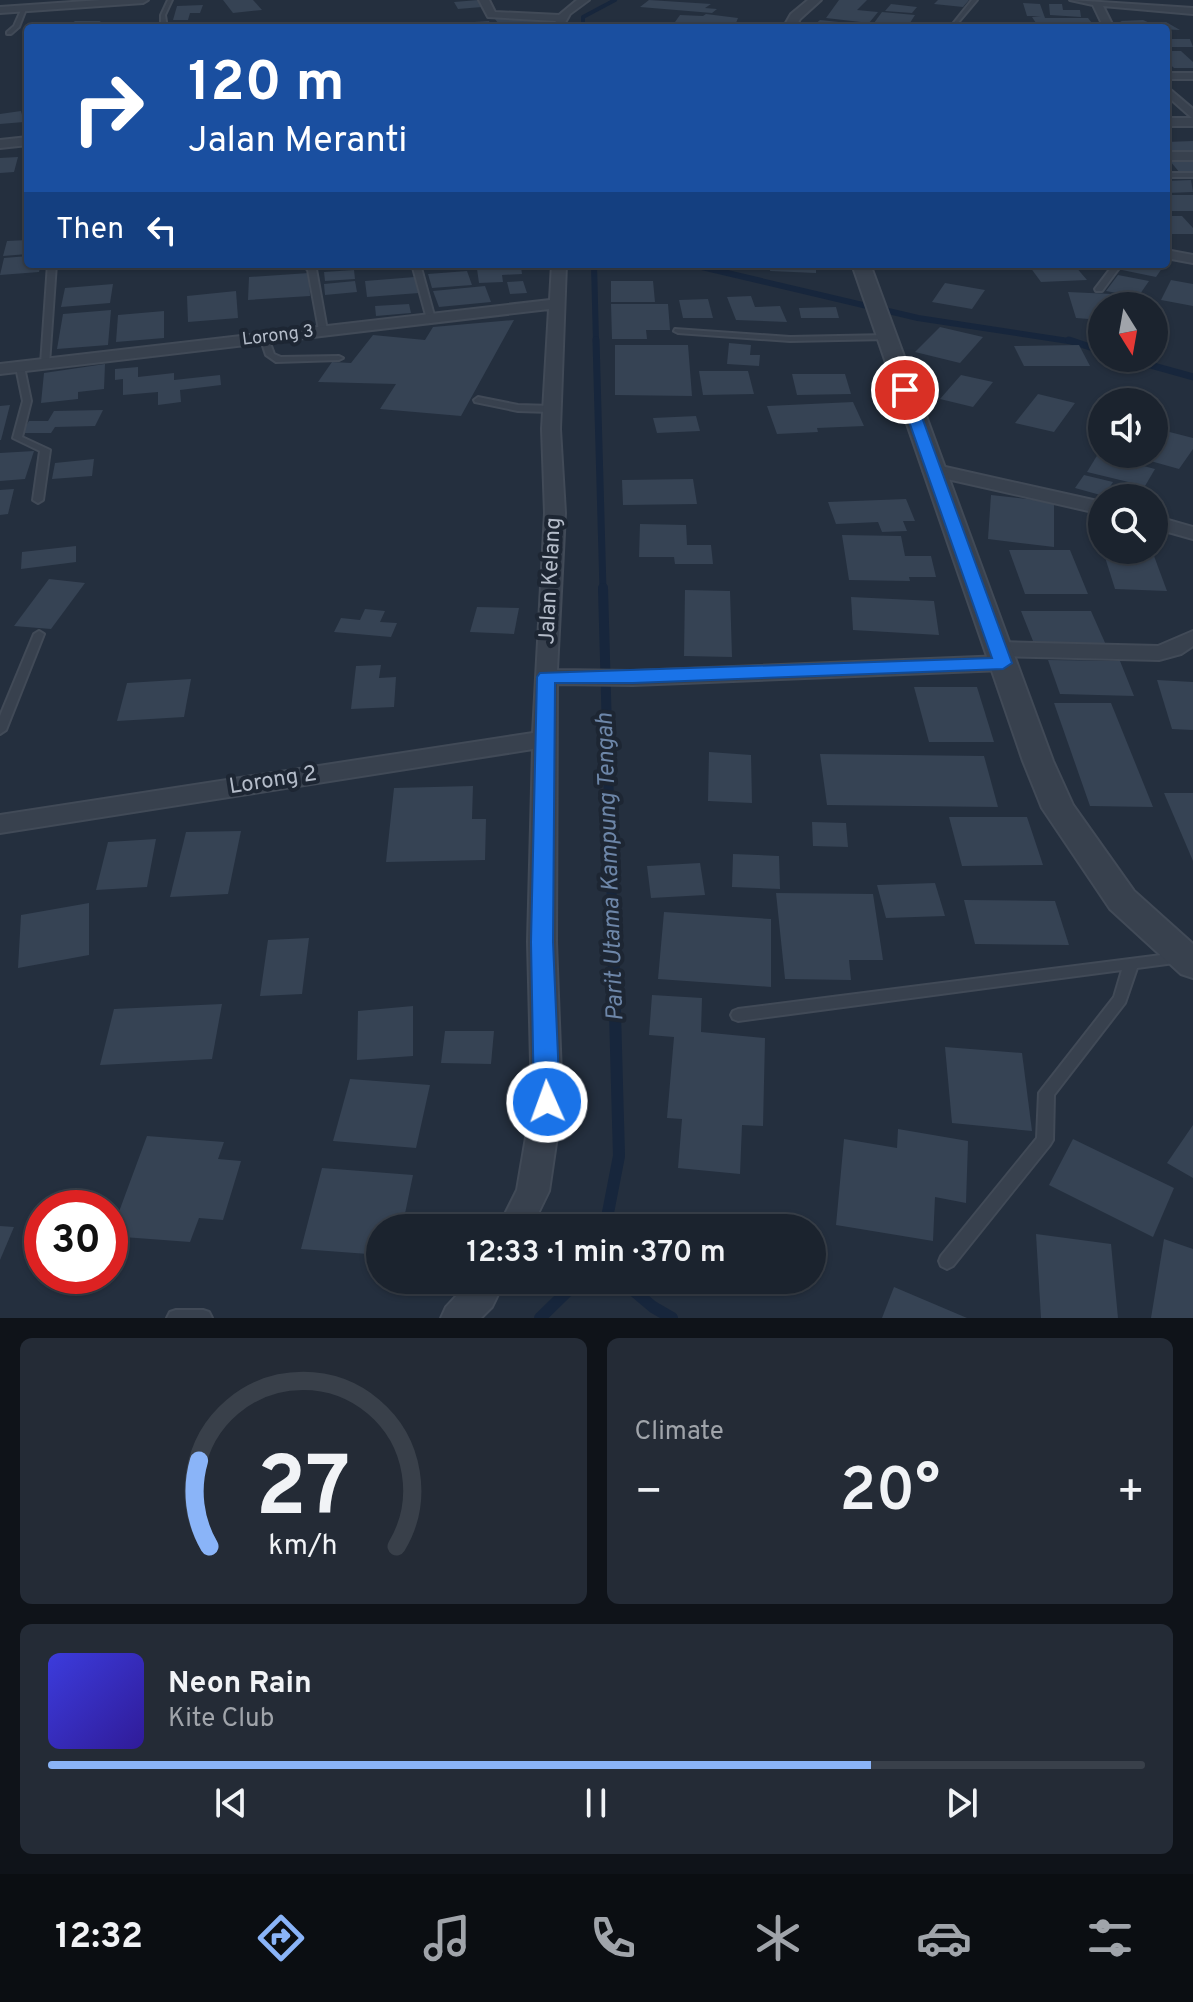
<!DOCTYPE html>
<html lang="en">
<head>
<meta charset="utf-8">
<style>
  :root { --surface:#1b232e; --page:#242b36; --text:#f1f3f6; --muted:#a0a4aa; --line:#39404a; --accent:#8ab4f8 }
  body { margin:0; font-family:Overpass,sans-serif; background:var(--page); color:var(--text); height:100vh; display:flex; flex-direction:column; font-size:30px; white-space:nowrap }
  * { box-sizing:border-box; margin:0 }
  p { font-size:26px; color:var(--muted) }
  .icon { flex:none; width:44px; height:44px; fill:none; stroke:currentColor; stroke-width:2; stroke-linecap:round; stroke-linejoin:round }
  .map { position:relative; height:1318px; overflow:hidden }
  .drawer { display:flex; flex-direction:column; gap:20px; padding:20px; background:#0f1319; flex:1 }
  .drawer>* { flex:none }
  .top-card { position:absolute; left:24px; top:24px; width:1146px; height:244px; border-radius:8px; box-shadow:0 2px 6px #0004,0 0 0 2px var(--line); background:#1a4fa0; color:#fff; overflow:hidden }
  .needle { width:52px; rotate:169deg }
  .tools { position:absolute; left:1088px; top:292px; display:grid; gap:16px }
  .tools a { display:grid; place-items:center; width:80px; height:80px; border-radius:50%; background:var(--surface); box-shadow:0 2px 6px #0004,0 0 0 2px var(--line); font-size:40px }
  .speed { position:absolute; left:24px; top:1190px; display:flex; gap:16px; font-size:40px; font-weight:700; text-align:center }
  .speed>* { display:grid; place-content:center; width:104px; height:104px; border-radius:50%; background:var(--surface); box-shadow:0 2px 6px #0004,0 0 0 2px var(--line); line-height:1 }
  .speed .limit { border:12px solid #d22; background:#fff; color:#111 }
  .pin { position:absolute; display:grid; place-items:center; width:68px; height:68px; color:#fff; margin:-34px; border:4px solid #fff; border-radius:50%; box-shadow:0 2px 8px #0007 }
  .me { position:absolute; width:88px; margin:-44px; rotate:358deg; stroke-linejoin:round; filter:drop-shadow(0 0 6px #0008) }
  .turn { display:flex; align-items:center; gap:28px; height:168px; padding:0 32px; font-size:36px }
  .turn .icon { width:104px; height:104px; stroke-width:2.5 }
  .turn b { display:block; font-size:56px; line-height:68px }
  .then { display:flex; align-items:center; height:76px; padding:0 32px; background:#0003; gap:16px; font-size:30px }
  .big { font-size:60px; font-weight:600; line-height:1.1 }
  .drawer .widget { flex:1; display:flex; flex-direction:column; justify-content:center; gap:12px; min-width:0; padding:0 28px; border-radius:12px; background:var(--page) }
  .drawer .dial { align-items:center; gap:0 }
  .dial svg { height:208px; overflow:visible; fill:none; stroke:var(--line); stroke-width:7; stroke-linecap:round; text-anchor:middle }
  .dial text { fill:var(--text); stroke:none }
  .song { display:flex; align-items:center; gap:24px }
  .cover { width:96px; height:96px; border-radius:12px; background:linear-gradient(135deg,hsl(240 70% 55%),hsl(250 70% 35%)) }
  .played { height:8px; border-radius:4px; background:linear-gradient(90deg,var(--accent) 75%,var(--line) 75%) }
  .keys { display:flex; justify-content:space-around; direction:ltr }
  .heat { display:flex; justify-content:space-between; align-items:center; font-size:44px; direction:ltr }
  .drawer .tiles { flex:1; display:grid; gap:20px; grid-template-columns:1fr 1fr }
  .widget:last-child { grid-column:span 2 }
  .trip { position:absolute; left:366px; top:1214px; width:460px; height:80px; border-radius:40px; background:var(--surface); box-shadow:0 2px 6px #0004,0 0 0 2px var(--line); font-weight:600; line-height:80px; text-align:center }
  .tabs { display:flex; height:128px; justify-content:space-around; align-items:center; background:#0b0e12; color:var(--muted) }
  .tabs .icon { width:56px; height:56px }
  .tabs .active { color:var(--accent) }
  .tabs b { font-size:36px; color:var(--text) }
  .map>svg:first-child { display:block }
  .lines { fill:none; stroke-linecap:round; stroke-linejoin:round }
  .stream-far4 { stroke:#17263c; stroke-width:4 }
  .stream-far3 { stroke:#17263c; stroke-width:6 }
  .stream-far2 { stroke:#17263c; stroke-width:7 }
  .stream-far1 { stroke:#17263c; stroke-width:10 }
  .stream { stroke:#17263c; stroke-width:12 }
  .building { fill:#364354 }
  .service-casing { stroke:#414a57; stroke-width:4 }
  .minor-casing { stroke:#414a57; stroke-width:4 }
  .tertiary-casing { stroke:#414a57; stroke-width:4 }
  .service { fill:#38414e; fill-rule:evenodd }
  .minor { fill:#38414e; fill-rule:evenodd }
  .tertiary { fill:#38414e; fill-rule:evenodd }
  .route { fill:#1a73e8; stroke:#114b97; stroke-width:2 }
  .labels { text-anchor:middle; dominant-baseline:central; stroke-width:8; stroke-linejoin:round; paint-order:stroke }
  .far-street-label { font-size:18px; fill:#b4bcc9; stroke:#1d2633 }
  .street-label { font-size:22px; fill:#b4bcc9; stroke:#1d2633 }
  .water-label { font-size:24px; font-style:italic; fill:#6d86a8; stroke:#1d2633 }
</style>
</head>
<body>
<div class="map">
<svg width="1193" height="1318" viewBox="0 0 1193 1318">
  <rect width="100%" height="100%" fill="#242f3e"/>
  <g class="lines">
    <path class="stream-far4" d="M583,28V17L615,0"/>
    <g class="stream-far3">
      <path d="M594,264L596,342"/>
      <path d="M689,264L918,318L1075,342"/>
    </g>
    <g class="stream-far2">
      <path d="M596,340L603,590"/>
      <path d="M1069,340L1102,351"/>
      <path d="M1125,358L1193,377"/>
    </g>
    <path class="stream-far1" d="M603,588L612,908"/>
    <g class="stream">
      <path d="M605,1228L619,1156L612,906"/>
      <path d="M621,1280L653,1307L672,1318"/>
      <path d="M540,1318L579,1280"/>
    </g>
  </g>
  <g class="building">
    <path d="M223,0H253L262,10L233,13Z"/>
    <path d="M478,0L482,7L458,9L454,2Z"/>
    <path d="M649,0L711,4L705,8L717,9L712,13L640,7Z"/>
    <path d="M839,0H867L857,10L878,12L869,23L826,18Z"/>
    <path d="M938,0H969L963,7L934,4Z"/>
    <path d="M1023,3L1040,4L1045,18H1088L1095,27L1038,26L1032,17L1041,16H1027Z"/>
    <path d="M891,4L917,7L912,13L885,11Z"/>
    <path d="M1049,4H1062L1063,10H1080L1081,17L1050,15Z"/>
    <path d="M203,5L200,13H190L188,20H173L177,6Z"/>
    <path d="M882,12L915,15L908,26L874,23Z"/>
    <path d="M706,14L738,18L736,23L756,24L754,28L675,22L680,15L703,16Z"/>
    <path d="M528,17L538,19L546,25L525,24L528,28H502L499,24L509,22L498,23L495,19Z"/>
    <path d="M820,20L858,24L853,28L813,26Z"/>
    <path d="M1143,20L1150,23L1166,22L1180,30L1133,28L1120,21Z"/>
    <path d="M75,21H101L92,28H65Z"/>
    <path d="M489,21L492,28H462L459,23Z"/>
    <path d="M635,22H666L665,28H634Z"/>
    <path d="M1166,39H1190L1193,47H1168Z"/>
    <path d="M1166,51H1181L1193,62V68H1174L1166,61Z"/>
    <path d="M21,111L24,122L0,124V114Z"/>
    <path d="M1193,141V152L1166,153V142Z"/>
    <path d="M18,157L14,172L0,173V158Z"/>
    <path d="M1170,161H1193V173H1180Z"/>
    <path d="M1191,180L1193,192L1166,193V181Z"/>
    <path d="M1166,195H1193V211H1169Z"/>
    <path d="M1166,216H1182L1193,228V234H1166Z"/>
    <path d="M28,240V254L3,256L7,241Z"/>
    <path d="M28,256V264H41L39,272L0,275L4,258Z"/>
    <path d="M251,264H289V267L251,270Z"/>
    <path d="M423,264H469V266L424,269Z"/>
    <path d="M771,264H816V273L770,271Z"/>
    <path d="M1126,264H1165L1156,277L1122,270Z"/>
    <path d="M1075,266L1087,280L1041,282L1030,267Z"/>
    <path d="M521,267L522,274L502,275L503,282L479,283L477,269Z"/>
    <path d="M354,270L355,279L325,281L324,272Z"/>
    <path d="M467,271L472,285L432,288L428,274Z"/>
    <path d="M309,273L310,296L248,300L249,277Z"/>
    <path d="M1118,275L1149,281L1138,297L1106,291Z"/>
    <path d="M415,277L419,293L367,297L365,281Z"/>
    <path d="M1171,280L1193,284V306L1161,300Z"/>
    <path d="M355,281L357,292L325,295L324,284Z"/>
    <path d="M523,281L527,293L510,294L507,282Z"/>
    <path d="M611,281H653L655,302H611Z"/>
    <path d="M945,283L985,290L972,309L932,302Z"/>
    <path d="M113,284L110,303L61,307L65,288Z"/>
    <path d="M485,286L491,302L439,307L433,291Z"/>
    <path d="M236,291L238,318L188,322L187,296Z"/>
    <path d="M1068,292L1112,294L1116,306H1102V320L1076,318Z"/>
    <path d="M751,296L755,307L780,306L787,322L736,320L727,297Z"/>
    <path d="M708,299L713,318H683L679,300Z"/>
    <path d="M409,304L411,313L376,316L375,306Z"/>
    <path d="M611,304H668L670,330H646L647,339H612Z"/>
    <path d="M836,307L839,318H801L799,308Z"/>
    <path d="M111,310L108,345L57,349L63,314Z"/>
    <path d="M164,311V338L116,342L118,315Z"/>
    <path d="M514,320L461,416L380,409L396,384L318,382L332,362L351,363L373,335L425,340L433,327Z"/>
    <path d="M940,327L983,337L960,363L915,352Z"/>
    <path d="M729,343L751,345L750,355H760L759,366L727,364Z"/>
    <path d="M615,345H688L692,396L615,395Z"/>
    <path d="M1079,345L1090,366H1024L1014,346Z"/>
    <path d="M105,364L104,389L78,392V399L41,403L44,373Z"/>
    <path d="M138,367V377L174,373V380L220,375L221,385L180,390L181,402L158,405V392L123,395V379L115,380V369Z"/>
    <path d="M699,371H748L754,394L703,395Z"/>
    <path d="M792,374H845L851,394L797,395Z"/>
    <path d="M961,375L993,382L973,407L940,399Z"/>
    <path d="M1038,394L1075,403L1054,432L1015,423Z"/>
    <path d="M853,402L864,426L817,428L818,432L777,434L767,406Z"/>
    <path d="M10,405L1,440H0V406Z"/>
    <path d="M103,410L95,426L55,427L51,433H21L29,421H48L54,411Z"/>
    <path d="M696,416L700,431L657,433L653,418Z"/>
    <path d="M1154,428L1193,438V449L1179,469L1129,455L1154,454Z"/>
    <path d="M34,451L25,479L0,481V453Z"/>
    <path d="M1098,454L1155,469L1145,486L1087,472Z"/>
    <path d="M94,459L92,476L52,479L55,463Z"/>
    <path d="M1084,475L1113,482L1104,496L1075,488Z"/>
    <path d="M693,479L697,504L623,505L622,480Z"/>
    <path d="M14,489L8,514L0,515V490Z"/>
    <path d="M991,495L1054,502V547L988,539Z"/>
    <path d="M906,499L915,521H903L907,531L882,532L878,522L836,524L828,502Z"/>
    <path d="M640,524L686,525L687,545H711L713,564H675L674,557H639Z"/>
    <path d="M842,535L901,536L905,556H931L936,577H909L910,581L849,580Z"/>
    <path d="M76,546V562L21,569L22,552Z"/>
    <path d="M1009,550H1070L1088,594H1025Z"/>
    <path d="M1104,554L1154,556L1167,591L1115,589Z"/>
    <path d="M49,579L85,583L51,629L14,626Z"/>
    <path d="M685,590L730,591L732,657L684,656Z"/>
    <path d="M851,597L934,601L939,635L853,630Z"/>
    <path d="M477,607L519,608L514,634L470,632Z"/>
    <path d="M365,609L385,611L380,622L397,623L391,637L334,632L341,618L360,620Z"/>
    <path d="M1021,611H1091L1106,645L1035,646Z"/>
    <path d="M1048,660L1120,661L1134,696L1060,694Z"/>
    <path d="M381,665L379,678L396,677L394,707L351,709L356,666Z"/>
    <path d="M191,679L184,717L117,721L127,683Z"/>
    <path d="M1157,680L1193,682V730L1172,729Z"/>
    <path d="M914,687H977L994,742H929Z"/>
    <path d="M1054,703H1111L1153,807L1090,806Z"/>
    <path d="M709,752L751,755L752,803L708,801Z"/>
    <path d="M820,754L984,756L998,807L827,805Z"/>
    <path d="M473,786L472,819H486L485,860L386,862L394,788Z"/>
    <path d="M1164,793H1193V861Z"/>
    <path d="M949,817H1027L1043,865L962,866Z"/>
    <path d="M812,822L846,823L848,847L813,846Z"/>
    <path d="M241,831L228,894L170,897L186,832Z"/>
    <path d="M156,839L147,887L96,890L108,842Z"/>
    <path d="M733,854L779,856L780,889L732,887Z"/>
    <path d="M700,863L705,895L651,898L647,866Z"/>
    <path d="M935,883L945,916L886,918L877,885Z"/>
    <path d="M776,893L873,894L883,960H849L851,980L785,979Z"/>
    <path d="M964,900L1055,901L1069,945L975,944Z"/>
    <path d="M89,903V955L18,968L21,915Z"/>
    <path d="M664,912L771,919V987L658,979Z"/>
    <path d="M309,938L302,994L260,996L268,940Z"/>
    <path d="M652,995L702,998L701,1032L765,1038L763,1126L742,1125L740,1174L678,1168L682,1119L667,1118L674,1037L649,1035Z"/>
    <path d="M222,1004L212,1059L100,1065L114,1009Z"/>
    <path d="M413,1006V1056L357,1060L358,1011Z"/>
    <path d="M445,1031H494L491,1064L441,1063Z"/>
    <path d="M945,1047L1022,1053L1032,1131L952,1123Z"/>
    <path d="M350,1079L430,1085L416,1148L333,1141Z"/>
    <path d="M1193,1125V1178L1167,1163Z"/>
    <path d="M898,1129L968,1141L966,1203L935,1197L933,1241L836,1225L844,1139L897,1148Z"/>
    <path d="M147,1136L224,1142L218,1159L241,1161L223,1220L199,1218L190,1242L110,1236Z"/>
    <path d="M1073,1139L1174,1188L1153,1237L1049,1185Z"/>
    <path d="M322,1168L413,1175L402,1228L374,1230L368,1254L301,1249Z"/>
    <path d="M0,1226L14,1227L0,1260Z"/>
    <path d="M1036,1234L1111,1244L1118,1318H1041Z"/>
    <path d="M1164,1239L1193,1249V1318H1151Z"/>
    <path d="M894,1287L967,1318H882Z"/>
  </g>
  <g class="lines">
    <g class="service-casing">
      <g id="service">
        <path d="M168,0H172L165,15L167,28H161V15Z"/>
        <path d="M972,0H977L956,25H952Z"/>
        <path d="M22,8L26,9L19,27L11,34H7V32L14,26Z"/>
        <rect x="1166" y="173" width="27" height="4"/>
        <path d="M48,264H56L49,364L45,366L41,364Z"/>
        <path d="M302,264H310L316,269L327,330L326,332L319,330L308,270Z"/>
        <path d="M412,264H420L435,319L434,321L427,319Z"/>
        <path d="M1114,264H1122L1102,291H1096L1095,289Z"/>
        <path d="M675,329L790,337L888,335L892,337L888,339L790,341L678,333L674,331Z"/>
        <path d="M261,335H267L274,354L281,357L339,356L343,358L339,360L276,362L266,355L260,337Z"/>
        <path d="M17,365H23L24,367L31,401L22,437L50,450L43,500L38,503L33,500L40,451L13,438L23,401L16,367Z"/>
        <path d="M478,397L518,405L551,406L555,409L551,412L518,411L475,402L474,400Z"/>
        <path d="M39,631L44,634L6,730L0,734V716L34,634Z"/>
        <path d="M1177,953L1182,954L1184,958L1182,962L1137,968L1125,1003L1054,1095L1053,1140L1050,1145L953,1266L947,1269L941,1266L939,1261L941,1256L1037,1138L1039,1093L1042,1089L1114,997L1122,970L738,1021L733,1019L731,1015L733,1011L738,1009Z"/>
        <path d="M176,1310H203L209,1312L212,1318H167L170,1312Z"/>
      </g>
    </g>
    <g class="minor-casing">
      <g id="minor">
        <path d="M101,0H148L143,3L0,13V7Z"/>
        <path d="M479,0H489L495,12L559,15L577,0H589L570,14L562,28H552L556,21L488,17Z"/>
        <path d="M1070,0L1193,8V14L1103,6L1114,28H1104L1093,5Z"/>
        <path d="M1007,24L1042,25L1047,28H1003Z"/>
        <rect x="1166" y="73" width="27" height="6"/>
        <path d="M1166,86L1193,109V126H1166V118H1192L1166,95Z"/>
        <path d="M28,137V145L0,148V140Z"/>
        <rect x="1166" y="152" width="27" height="8"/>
        <path d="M1166,250L1193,255V263L1166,258Z"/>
        <path d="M552,264H566L560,429L565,513L557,670L633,671L1003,656L1014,663L1003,670L633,685L557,684L556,942L562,1102L549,1191L531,1228H498L517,1190L532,1102L528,942L533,749L0,833V815L533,733L545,513L542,429L549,309L0,374V364L550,300Z"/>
        <path d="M932,464L1102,502V514L925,474L923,470Z"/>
        <path d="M1154,516L1193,527V539L1154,528Z"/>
        <path d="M1193,631V646L1181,654L1159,660L998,656L987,649L998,642L1158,646Z"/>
        <path d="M471,1280H505L492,1307L481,1318H441L446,1307Z"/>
      </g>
    </g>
    <g class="tertiary-casing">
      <g id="tertiary">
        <path d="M808,0H821L800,19L795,28H783L791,14Z"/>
        <path d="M852,264H870L1053,761L1073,805L1134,891L1193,944V978L1181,974L1110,909L1042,808L1023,761Z"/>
      </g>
    </g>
    <use href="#service" class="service"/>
    <use href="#minor" class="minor"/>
    <use href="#tertiary" class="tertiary"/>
  </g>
  <path class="route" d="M905,386L912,390L1012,663L1003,669L633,683H555L553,942L560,1102L556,1109L547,1112L538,1109L534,1102L531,942L537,677L540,673L992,658L898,390Z"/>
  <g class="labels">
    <g class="far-street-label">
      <text transform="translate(278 336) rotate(-7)">Lorong 3</text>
    </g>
    <g class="street-label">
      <text transform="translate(551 581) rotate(-87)">Jalan Kelang</text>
      <text transform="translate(273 781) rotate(-9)">Lorong 2</text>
    </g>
    <g class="water-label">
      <text transform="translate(611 867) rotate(-92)">Parit Utama Kampung Tengah</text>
    </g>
  </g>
</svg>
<div class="tools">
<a><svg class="needle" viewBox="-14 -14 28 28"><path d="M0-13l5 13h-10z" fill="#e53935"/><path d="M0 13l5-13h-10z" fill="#a0a4aa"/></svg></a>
<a><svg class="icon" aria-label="sound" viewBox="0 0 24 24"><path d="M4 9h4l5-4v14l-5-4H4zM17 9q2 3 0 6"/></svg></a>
<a><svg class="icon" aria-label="search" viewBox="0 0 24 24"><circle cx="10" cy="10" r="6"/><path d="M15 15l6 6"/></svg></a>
</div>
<div class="speed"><div class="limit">30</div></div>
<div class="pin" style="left:905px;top:390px;background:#d93025"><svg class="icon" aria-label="arrive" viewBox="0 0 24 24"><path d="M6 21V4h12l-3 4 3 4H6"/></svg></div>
<svg class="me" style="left:547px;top:1102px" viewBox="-20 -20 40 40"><circle r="17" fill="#1a73e8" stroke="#fff" stroke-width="3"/><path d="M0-11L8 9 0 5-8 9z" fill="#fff"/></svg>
<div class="trip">12:33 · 1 min · 370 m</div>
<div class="top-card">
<div class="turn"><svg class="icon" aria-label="right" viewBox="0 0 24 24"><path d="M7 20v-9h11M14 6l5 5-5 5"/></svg><div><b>120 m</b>Jalan Meranti</div></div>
<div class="then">Then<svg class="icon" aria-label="left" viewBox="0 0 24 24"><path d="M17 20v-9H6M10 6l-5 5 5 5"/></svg></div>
</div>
</div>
<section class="drawer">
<div class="tiles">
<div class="widget dial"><svg viewBox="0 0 100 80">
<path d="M14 69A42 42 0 1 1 86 69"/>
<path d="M14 69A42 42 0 0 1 10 36" stroke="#8ab4f8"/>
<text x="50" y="56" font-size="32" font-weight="700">27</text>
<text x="50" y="72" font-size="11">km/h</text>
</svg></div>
<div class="widget"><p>Climate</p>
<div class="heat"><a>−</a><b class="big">20°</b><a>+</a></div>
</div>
<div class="widget">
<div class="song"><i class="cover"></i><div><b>Neon Rain</b><p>Kite Club</p></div></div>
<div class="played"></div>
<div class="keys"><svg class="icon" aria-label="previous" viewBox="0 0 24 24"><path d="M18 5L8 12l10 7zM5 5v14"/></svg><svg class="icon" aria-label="pause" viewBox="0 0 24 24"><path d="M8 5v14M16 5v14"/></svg><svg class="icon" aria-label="next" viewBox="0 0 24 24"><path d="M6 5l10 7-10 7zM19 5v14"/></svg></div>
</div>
</div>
</section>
<nav class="tabs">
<b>12:32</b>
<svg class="icon active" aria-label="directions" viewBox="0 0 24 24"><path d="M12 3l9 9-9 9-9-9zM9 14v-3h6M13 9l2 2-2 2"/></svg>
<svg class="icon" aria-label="music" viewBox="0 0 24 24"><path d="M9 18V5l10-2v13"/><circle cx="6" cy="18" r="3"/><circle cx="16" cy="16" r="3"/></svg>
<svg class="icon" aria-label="phone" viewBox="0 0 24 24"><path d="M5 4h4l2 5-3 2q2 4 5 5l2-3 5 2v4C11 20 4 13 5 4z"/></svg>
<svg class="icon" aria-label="climate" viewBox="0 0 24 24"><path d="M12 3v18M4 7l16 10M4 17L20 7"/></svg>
<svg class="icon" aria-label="car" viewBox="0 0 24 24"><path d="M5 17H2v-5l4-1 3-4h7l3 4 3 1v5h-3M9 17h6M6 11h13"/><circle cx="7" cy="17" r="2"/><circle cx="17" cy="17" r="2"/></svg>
<svg class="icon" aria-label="filters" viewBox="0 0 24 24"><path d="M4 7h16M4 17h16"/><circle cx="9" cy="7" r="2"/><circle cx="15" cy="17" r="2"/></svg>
</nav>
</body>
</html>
